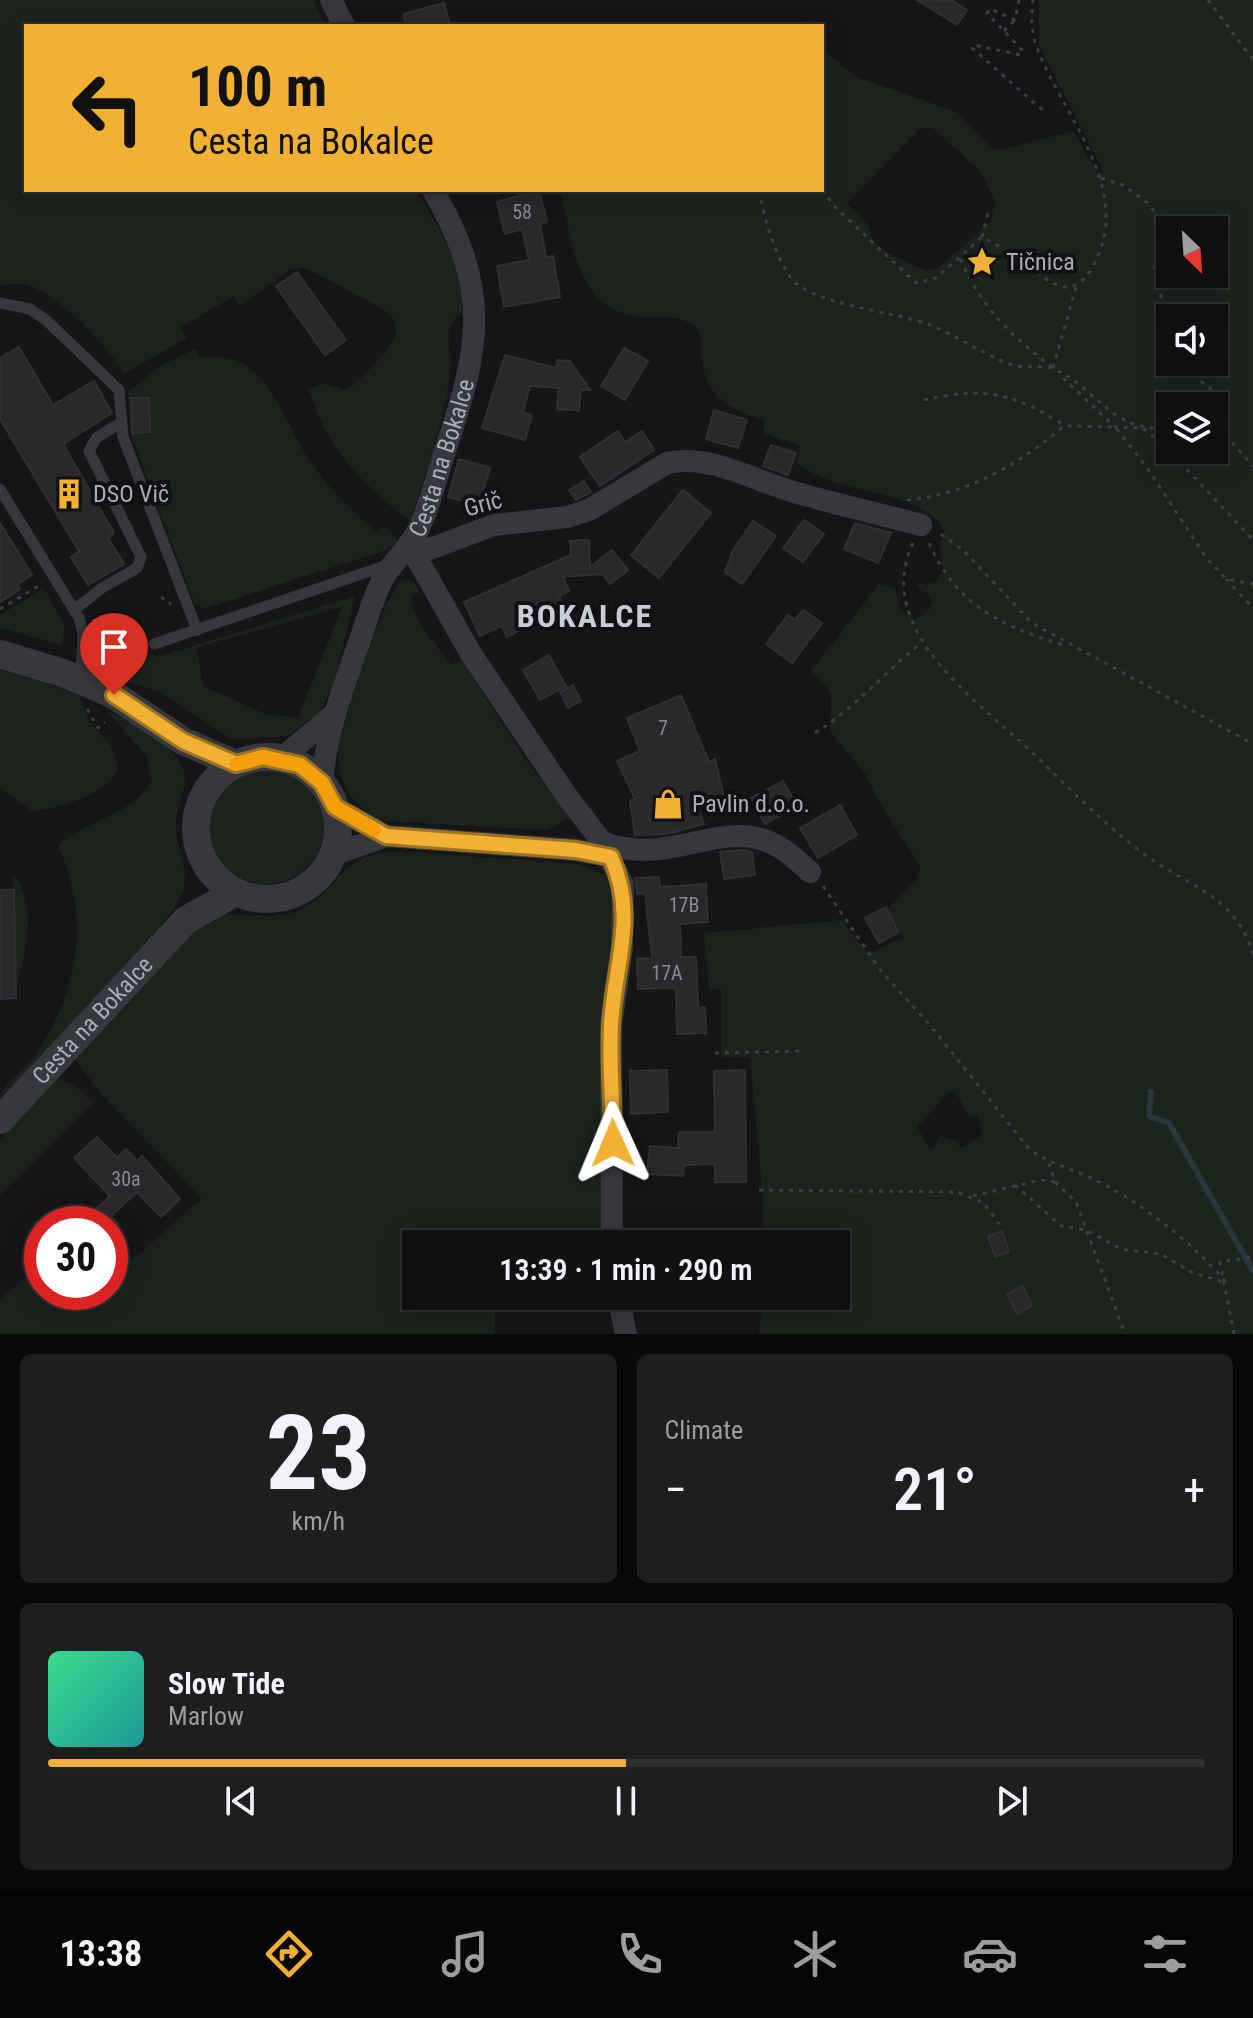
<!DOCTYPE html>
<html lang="en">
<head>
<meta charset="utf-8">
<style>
  :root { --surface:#101012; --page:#1e1e20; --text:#f1f3f6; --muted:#9c9d9f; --line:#303032; --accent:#f2b134 }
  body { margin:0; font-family:"Roboto Condensed",sans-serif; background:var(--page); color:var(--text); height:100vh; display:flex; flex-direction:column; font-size:30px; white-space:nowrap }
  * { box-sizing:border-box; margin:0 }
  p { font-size:26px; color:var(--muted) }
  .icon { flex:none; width:44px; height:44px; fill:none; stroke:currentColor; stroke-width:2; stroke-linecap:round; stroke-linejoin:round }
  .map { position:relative; height:1334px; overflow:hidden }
  .details { display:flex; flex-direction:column; gap:20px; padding:20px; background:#09090a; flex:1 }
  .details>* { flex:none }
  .banner { position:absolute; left:24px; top:24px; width:800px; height:168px; border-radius:0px; box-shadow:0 4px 20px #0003,0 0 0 2px var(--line); background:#f2b134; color:#111; overflow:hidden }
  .needle { width:52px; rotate:155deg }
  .fabs { position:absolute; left:1156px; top:216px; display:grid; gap:16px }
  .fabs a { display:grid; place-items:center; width:72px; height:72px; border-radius:0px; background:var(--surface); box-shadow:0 4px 20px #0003,0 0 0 2px var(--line); font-size:40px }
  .speed { position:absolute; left:24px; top:1206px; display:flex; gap:16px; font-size:40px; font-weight:700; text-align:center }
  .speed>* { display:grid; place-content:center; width:104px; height:104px; border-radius:50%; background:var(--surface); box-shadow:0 4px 20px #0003,0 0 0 2px var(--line); line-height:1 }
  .speed .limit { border:12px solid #d22; background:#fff; color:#111 }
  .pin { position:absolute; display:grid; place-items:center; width:68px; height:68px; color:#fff; margin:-82px -34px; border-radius:50% 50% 50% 0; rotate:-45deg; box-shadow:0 0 8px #0007 }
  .pin .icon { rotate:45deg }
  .me { position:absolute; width:88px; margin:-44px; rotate:359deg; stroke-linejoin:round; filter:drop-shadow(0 0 6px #0008) }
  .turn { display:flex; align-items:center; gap:28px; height:168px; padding:0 32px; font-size:36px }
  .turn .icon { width:104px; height:104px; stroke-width:2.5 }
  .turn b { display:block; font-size:56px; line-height:68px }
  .big { font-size:60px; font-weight:600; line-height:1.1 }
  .details .tile { flex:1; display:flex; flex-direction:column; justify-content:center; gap:12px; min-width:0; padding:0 28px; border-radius:12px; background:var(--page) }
  .details .dial { align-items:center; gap:0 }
  .dial b { font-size:104px; line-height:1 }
  .song { display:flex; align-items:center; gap:24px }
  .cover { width:96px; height:96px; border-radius:12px; background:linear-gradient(135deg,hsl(150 70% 55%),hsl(180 70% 35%)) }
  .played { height:8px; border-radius:4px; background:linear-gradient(90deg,var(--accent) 50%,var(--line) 50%) }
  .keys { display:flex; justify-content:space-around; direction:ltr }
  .heat { display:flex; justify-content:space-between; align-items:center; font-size:44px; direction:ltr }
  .details .tiles { flex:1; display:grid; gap:20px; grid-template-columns:1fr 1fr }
  .tile:last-child { grid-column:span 2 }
  .trip { position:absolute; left:402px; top:1230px; width:448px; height:80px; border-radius:0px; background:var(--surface); box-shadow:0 4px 20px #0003,0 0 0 2px var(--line); font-weight:600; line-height:80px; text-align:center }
  .menu { display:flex; height:128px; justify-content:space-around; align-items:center; background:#060607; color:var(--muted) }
  .menu .icon { width:56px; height:56px }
  .menu .current { color:var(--accent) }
  .menu b { font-size:36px; color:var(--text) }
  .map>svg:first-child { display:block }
  .green { fill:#1c231d; fill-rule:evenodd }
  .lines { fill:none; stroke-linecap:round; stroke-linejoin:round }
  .stream { stroke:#2c353c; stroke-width:6 }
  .building { fill:#29292c; stroke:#303034; stroke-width:2 }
  .path { stroke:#3d3f44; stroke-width:3; stroke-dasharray:4 6; stroke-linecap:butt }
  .service { stroke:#37383d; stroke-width:11 }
  .minor { stroke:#37383d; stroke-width:22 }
  .tertiary { stroke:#37383d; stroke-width:28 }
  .route-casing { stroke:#9d7322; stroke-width:20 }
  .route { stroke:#f2b134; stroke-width:14 }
  .slow { stroke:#f59e0b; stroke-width:14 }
  .labels { text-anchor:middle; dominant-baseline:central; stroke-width:8; stroke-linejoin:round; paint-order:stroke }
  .number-label { font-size:20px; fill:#888b94 }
  .poi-label { font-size:24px; fill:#a8adb8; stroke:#111113; text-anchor:start }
  .street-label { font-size:24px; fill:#a8adb8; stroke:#111113 }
  .district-label { font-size:32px; font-weight:bold; letter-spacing:2px; fill:#c9ccd4; stroke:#111113 }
</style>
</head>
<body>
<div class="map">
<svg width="1253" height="1334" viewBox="0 0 1253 1334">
  <rect width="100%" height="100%" fill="#161618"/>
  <g class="green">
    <path d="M0,0H313L326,26H26V190H416C439,228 466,267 462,313C440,329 452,346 450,369C446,421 425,473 410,522C358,478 331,456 309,390L323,383L345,390C360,381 370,369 382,356C414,321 385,309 355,294C338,285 321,276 304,268L291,269L240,306L234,296L181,327L187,338L125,373C105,345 60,294 26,285C18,283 8,285 0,285Z"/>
    <path d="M1039,0H1253V1334H759L762,1298L836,1296V1244H763V1198L750,1057L721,1058V989H709L704,933L841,920L868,954L904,937L888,909L918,878L920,866L878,800L866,775L830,731L831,692L811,671L879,584L895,588L900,610L915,620L927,612L932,602L928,594L918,589V584L935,583L943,572L940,547L944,531C924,487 834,497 797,462L800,446L764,433V420C724,407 703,395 701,349C701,341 702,333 695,327C684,316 662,318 648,318C575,314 574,246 560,190H822V49L856,77L957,112L995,151L1074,131L1097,173L1104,172L1039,46ZM921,128H933L982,173L995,202L991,221L938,269L926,271L881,249L872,239L870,227L847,203ZM1170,230H1214V274H1170ZM1170,318H1214V362H1170ZM1170,406H1214V450H1170ZM950,1091L956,1093L970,1117L978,1116L983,1134L962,1148L956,1141L941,1136L931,1150L917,1127Z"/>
    <path d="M195,349L201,358C268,346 281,421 312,464C329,489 354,512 376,532L385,526L396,538V543L386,550L203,609L194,603L131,434L128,392L162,365Z"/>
    <path d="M403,580L414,581L420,592L412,596C410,619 438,646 451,664L463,662L523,756L570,818L547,830L381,821C358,810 338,786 338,758C338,734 385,589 403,580Z"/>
    <path d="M41,590L46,592L65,625L61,645L0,628V615Z"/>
    <path d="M355,596L334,682L317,720L312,717L288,736L231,739L161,692L113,678L107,670L103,637L145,631L143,648L151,655L161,656ZM342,607L298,718L265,714L203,686L197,647Z"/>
    <path d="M0,669L80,694L88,720L111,746L118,768C108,796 58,808 32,811L0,788Z"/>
    <path d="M106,710C129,722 187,749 185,780C184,796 175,811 176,828C176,848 188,867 184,888C177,923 33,1066 0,1098C6,1080 28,1067 38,1051C80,988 90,914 58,846C85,820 134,815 151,781L147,756Z"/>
    <circle cx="266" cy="826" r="58"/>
    <path d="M425,853L578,864L608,876L616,888L604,1244H416V1296H496L494,1334H0V1300L42,1261V1292H110V1280L202,1198L103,1096L74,1058L205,916C236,910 266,922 297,911C328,900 333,875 358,861C377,849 403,853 425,853Z"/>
    <path d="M13,875C38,901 26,954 16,985Z"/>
    <path d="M56,1078L75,1085L93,1103L0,1195V1140Z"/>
  </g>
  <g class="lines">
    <path class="stream" d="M1151,1092L1149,1116L1169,1123L1253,1271"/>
  </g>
  <g class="building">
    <path d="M917,0H951L967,10L957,25Z"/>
    <path d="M444,3L450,26H406L403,14Z"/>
    <path d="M539,190L547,222L540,224L546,257L553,256L560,297L504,307L497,266L529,260L522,229L505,234L497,202Z"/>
    <path d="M297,272L346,340L325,355L276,286Z"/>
    <path d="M19,347L53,405L94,381L112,413L63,444L114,533L108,538L124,564L88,585L71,557L79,551L0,419V358Z"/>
    <path d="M624,348L648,361L625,400L601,386Z"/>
    <path d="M505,355L556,368L557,360L570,361L590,390H581L579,411L557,409L559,388L530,386L523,413L532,415L525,440L482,428Z"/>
    <path d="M131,398H149L150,432L132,433Z"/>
    <path d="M714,410L747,420L738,448L706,439Z"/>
    <path d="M618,431L625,442L642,431L654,450L600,486L580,457Z"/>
    <path d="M771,445L796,453L788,475L763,466Z"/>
    <path d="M459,459L490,468L479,506L448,497Z"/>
    <path d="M584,481L591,492L576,500L569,490Z"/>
    <path d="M683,490L711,513L659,578L631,555Z"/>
    <path d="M804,520L824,534L803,562L783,548Z"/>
    <path d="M753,521L776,536L742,584L725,572L733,550Z"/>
    <path d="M0,523L32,575L18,584L20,589L0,602Z"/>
    <path d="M855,523L891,533L878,563L844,549Z"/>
    <path d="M589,540L590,567L612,550L628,570L610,584L602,574L563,577L569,591L559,596L564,607L507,637L501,626L480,636L464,602L571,555L570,541Z"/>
    <path d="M803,610L822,623L792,663L766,644L788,615L795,620Z"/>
    <path d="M549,655L566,686L540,700L523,670Z"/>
    <path d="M573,685L581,701L568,708L560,692Z"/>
    <path d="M681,695L709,762L715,759L724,797L698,807L704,824L666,834L635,835L630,801L635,799L617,761L640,751L627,718Z"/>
    <path d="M783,781L797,806L765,824L751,798Z"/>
    <path d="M840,805L857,835L818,858L800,828Z"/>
    <path d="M744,850L752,852L755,875L724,879L720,852Z"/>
    <path d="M659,877L660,887L706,884L708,922L680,924L681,957H696L698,1008L705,1007L706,1033L677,1034L676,988L638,989L637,959L652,958L645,893L637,894L635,878Z"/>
    <path d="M0,890H14L16,998L0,999Z"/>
    <path d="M886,907L899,932L879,943L865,918Z"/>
    <path d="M667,1070L668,1112L631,1114L630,1071Z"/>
    <path d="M745,1070L746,1182H715V1164L684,1165L683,1176L647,1174L650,1146L678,1148L679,1132H715L714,1071Z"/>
    <path d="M97,1137L117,1158L126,1149L137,1161L142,1156L180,1199L161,1217L137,1192L111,1216L118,1224H80L110,1196L74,1158Z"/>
    <path d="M1002,1231L1009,1252L995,1257L988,1236Z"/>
    <path d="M1023,1286L1032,1306L1017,1314L1007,1294Z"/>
  </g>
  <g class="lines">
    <g class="path">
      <path d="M1019,0L1015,20L990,9L987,13L1022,50L1021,55L974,45L972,48L1047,114"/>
      <path d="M1208,0L1253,60"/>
      <path d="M1004,31L1015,20"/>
      <path d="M1101,178L1123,185L1150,205L1160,220L1154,270L1161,293L1160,331L1170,352"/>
      <path d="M760,190C761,212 780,272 797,284C827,307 893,311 930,325C958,336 984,355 1012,365C1025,369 1042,364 1054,369C1096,387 1113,435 1170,427"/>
      <path d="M822,190L835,207L916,283L936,278L982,237C997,245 1012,253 1025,262C1036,270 1047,282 1060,286C1073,290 1084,281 1090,271C1139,194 1063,117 1037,48C1031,32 1031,17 1033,0"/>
      <path d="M982,237L988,212"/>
      <path d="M960,259C984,310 1008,333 1052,367"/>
      <path d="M1178,362L1212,390L1231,441"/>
      <path d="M1053,368L1076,287"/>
      <path d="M1063,378L1115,427L1143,428L1164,445L1253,540"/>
      <path d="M924,400C986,386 1012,393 1064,425"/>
      <path d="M1214,434L1231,441L1253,466"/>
      <path d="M907,500C966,495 1020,464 1064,426L1115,427L1148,469L1207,559L1226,579L1253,584"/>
      <path d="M941,534L963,550L1032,623L1253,744"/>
      <path d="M913,543C871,633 984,705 1037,757C1071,790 1103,823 1140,851C1186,887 1234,892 1253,954"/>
      <path d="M929,543C958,607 1001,626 1064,645"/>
      <path d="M1226,579L1253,608"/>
      <path d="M161,597L171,604"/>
      <path d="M0,609L40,585"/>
      <path d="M87,709L98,728L105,722"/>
      <path d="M815,733C855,708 884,673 921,643"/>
      <path d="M823,886L881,971L929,1024L1030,1150C1048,1162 1065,1167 1085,1175C1137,1199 1190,1240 1227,1283"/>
      <path d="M715,1053L802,1051"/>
      <path d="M1049,1163L1055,1182L1076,1202L1125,1334"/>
      <path d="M1015,1185L1061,1226L1086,1230L1121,1249L1161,1254L1191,1272L1227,1283"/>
      <path d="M759,1190L957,1192L984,1203L999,1224"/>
      <path d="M973,1196L1040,1180L1055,1182"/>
      <path d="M1234,1334L1220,1262L1253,1257"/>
    </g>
    <g class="service">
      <path d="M0,303L30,309L46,320L119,390L123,437L197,630"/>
      <path d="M0,489L79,618L83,633L81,679"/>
      <path d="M74,610L102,588L137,568L141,557L89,451L96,438L119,424"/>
      <path d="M154,644L385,566"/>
    </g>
    <g class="minor">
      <path d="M331,0L344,26"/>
      <path d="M409,544L471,654L566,795L602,842L623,885L622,947L611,1026L612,1244"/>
      <path d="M409,544L430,549L494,525L567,517L589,510L667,463C708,453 755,481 794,492C836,504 879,514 921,525"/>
      <path d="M282,758L332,716"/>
      <path id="s1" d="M322,783C326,731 344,686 361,637C368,617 374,594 385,575C396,558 412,545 420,526C431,502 437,475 445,451C481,344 491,291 433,190"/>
      <path d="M335,807L386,836L576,850L611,857"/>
      <path d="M602,842C666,867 714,823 764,840C782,846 796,859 810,872"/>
      <path d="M332,855L386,836"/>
      <path d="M618,1296L626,1334"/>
    </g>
    <g class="tertiary">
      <path d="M0,654L66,674L114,695L183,741L236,764"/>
      <circle cx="267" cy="828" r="71"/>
      <path id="s2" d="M0,1120L186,920L236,892"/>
    </g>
  </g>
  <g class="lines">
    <g class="route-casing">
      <path id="route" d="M114,695L183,741L236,764L263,757L300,765L322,783L335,807L386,836L576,850L611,857C638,919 614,963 611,1026C609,1065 613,1104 613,1143"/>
    </g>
    <use href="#route" class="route"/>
    <path class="slow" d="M236,764L263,757L300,765L322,783L335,807L374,830"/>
  </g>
  <defs>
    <g id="sight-bare" transform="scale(2.4)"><path d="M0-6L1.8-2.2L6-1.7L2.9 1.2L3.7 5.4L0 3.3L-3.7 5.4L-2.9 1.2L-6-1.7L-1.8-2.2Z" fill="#f2b134" stroke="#111113" stroke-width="2.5" paint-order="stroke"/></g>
    <g id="building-bare" transform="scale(2.4)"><path d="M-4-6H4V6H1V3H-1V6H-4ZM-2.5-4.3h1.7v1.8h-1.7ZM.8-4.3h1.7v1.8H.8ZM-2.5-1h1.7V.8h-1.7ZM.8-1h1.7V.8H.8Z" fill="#f2b134" stroke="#111113" stroke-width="2.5" paint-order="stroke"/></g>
    <g id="shop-bare" transform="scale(2.4)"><path d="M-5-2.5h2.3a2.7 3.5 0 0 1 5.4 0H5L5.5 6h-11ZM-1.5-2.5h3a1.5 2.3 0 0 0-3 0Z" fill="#f2b134" stroke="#111113" stroke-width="2.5" paint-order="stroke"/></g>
  </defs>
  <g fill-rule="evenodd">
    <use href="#sight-bare" x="982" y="262"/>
    <use href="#building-bare" x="69" y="494"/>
    <use href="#shop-bare" x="668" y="804"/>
  </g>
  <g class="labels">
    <g class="number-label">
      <text x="522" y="212">58</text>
      <text x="663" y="728">7</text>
      <text x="684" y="905">17B</text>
      <text x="667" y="973">17A</text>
      <text x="126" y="1179">30a</text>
    </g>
    <g class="poi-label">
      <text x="1006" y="262">Tičnica</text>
      <text x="93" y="494">DSO Vič</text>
      <text x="692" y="804">Pavlin d.o.o.</text>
    </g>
    <g class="street-label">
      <text stroke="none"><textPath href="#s1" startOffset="350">Cesta na Bokalce</textPath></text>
      <text transform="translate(483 504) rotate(-15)">Grič</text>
      <text stroke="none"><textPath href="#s2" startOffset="136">Cesta na Bokalce</textPath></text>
    </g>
    <g class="district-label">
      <text x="585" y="616">BOKALCE</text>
    </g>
  </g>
</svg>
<div class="fabs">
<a><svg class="needle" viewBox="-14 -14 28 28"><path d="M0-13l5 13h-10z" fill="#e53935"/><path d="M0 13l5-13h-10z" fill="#9c9d9f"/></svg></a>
<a><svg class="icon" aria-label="sound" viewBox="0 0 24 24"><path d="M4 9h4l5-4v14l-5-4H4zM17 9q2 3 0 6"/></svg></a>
<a><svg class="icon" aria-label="layers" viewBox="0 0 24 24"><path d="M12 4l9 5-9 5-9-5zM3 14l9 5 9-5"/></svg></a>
</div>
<div class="speed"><div class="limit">30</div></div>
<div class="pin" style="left:114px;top:695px;background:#d93025"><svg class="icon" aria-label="arrive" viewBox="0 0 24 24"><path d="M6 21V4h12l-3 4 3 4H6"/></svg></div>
<svg class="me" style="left:613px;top:1143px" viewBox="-20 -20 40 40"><path d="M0-17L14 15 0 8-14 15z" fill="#f2b134" stroke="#fff" stroke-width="4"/></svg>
<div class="trip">13:39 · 1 min · 290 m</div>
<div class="banner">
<div class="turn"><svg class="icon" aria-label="left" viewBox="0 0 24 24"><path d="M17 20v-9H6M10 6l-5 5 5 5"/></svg><div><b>100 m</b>Cesta na Bokalce</div></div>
</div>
</div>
<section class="details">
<div class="tiles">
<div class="tile dial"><b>23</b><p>km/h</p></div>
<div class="tile"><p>Climate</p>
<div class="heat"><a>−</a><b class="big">21°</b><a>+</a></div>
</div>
<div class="tile">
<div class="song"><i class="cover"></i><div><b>Slow Tide</b><p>Marlow</p></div></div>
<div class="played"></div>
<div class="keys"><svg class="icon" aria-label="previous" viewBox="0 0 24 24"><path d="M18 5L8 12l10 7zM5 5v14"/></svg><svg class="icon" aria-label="pause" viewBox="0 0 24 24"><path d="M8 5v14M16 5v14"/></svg><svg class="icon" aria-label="next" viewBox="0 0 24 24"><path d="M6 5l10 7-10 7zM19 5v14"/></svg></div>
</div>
</div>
</section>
<nav class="menu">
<b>13:38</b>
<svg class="icon current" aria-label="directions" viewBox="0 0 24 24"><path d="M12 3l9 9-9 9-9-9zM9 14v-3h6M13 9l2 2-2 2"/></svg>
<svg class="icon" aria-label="music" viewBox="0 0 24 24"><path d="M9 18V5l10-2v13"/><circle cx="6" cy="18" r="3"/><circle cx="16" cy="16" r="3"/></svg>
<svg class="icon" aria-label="phone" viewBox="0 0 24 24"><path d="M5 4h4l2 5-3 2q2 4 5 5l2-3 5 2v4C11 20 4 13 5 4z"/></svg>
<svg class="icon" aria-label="climate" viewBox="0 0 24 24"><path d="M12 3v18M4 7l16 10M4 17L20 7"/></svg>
<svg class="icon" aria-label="car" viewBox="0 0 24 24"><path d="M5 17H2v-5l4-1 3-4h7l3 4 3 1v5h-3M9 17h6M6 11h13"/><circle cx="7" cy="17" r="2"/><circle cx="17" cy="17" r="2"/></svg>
<svg class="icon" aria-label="filters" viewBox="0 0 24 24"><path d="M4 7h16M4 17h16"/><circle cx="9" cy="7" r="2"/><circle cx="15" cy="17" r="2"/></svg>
</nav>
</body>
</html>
